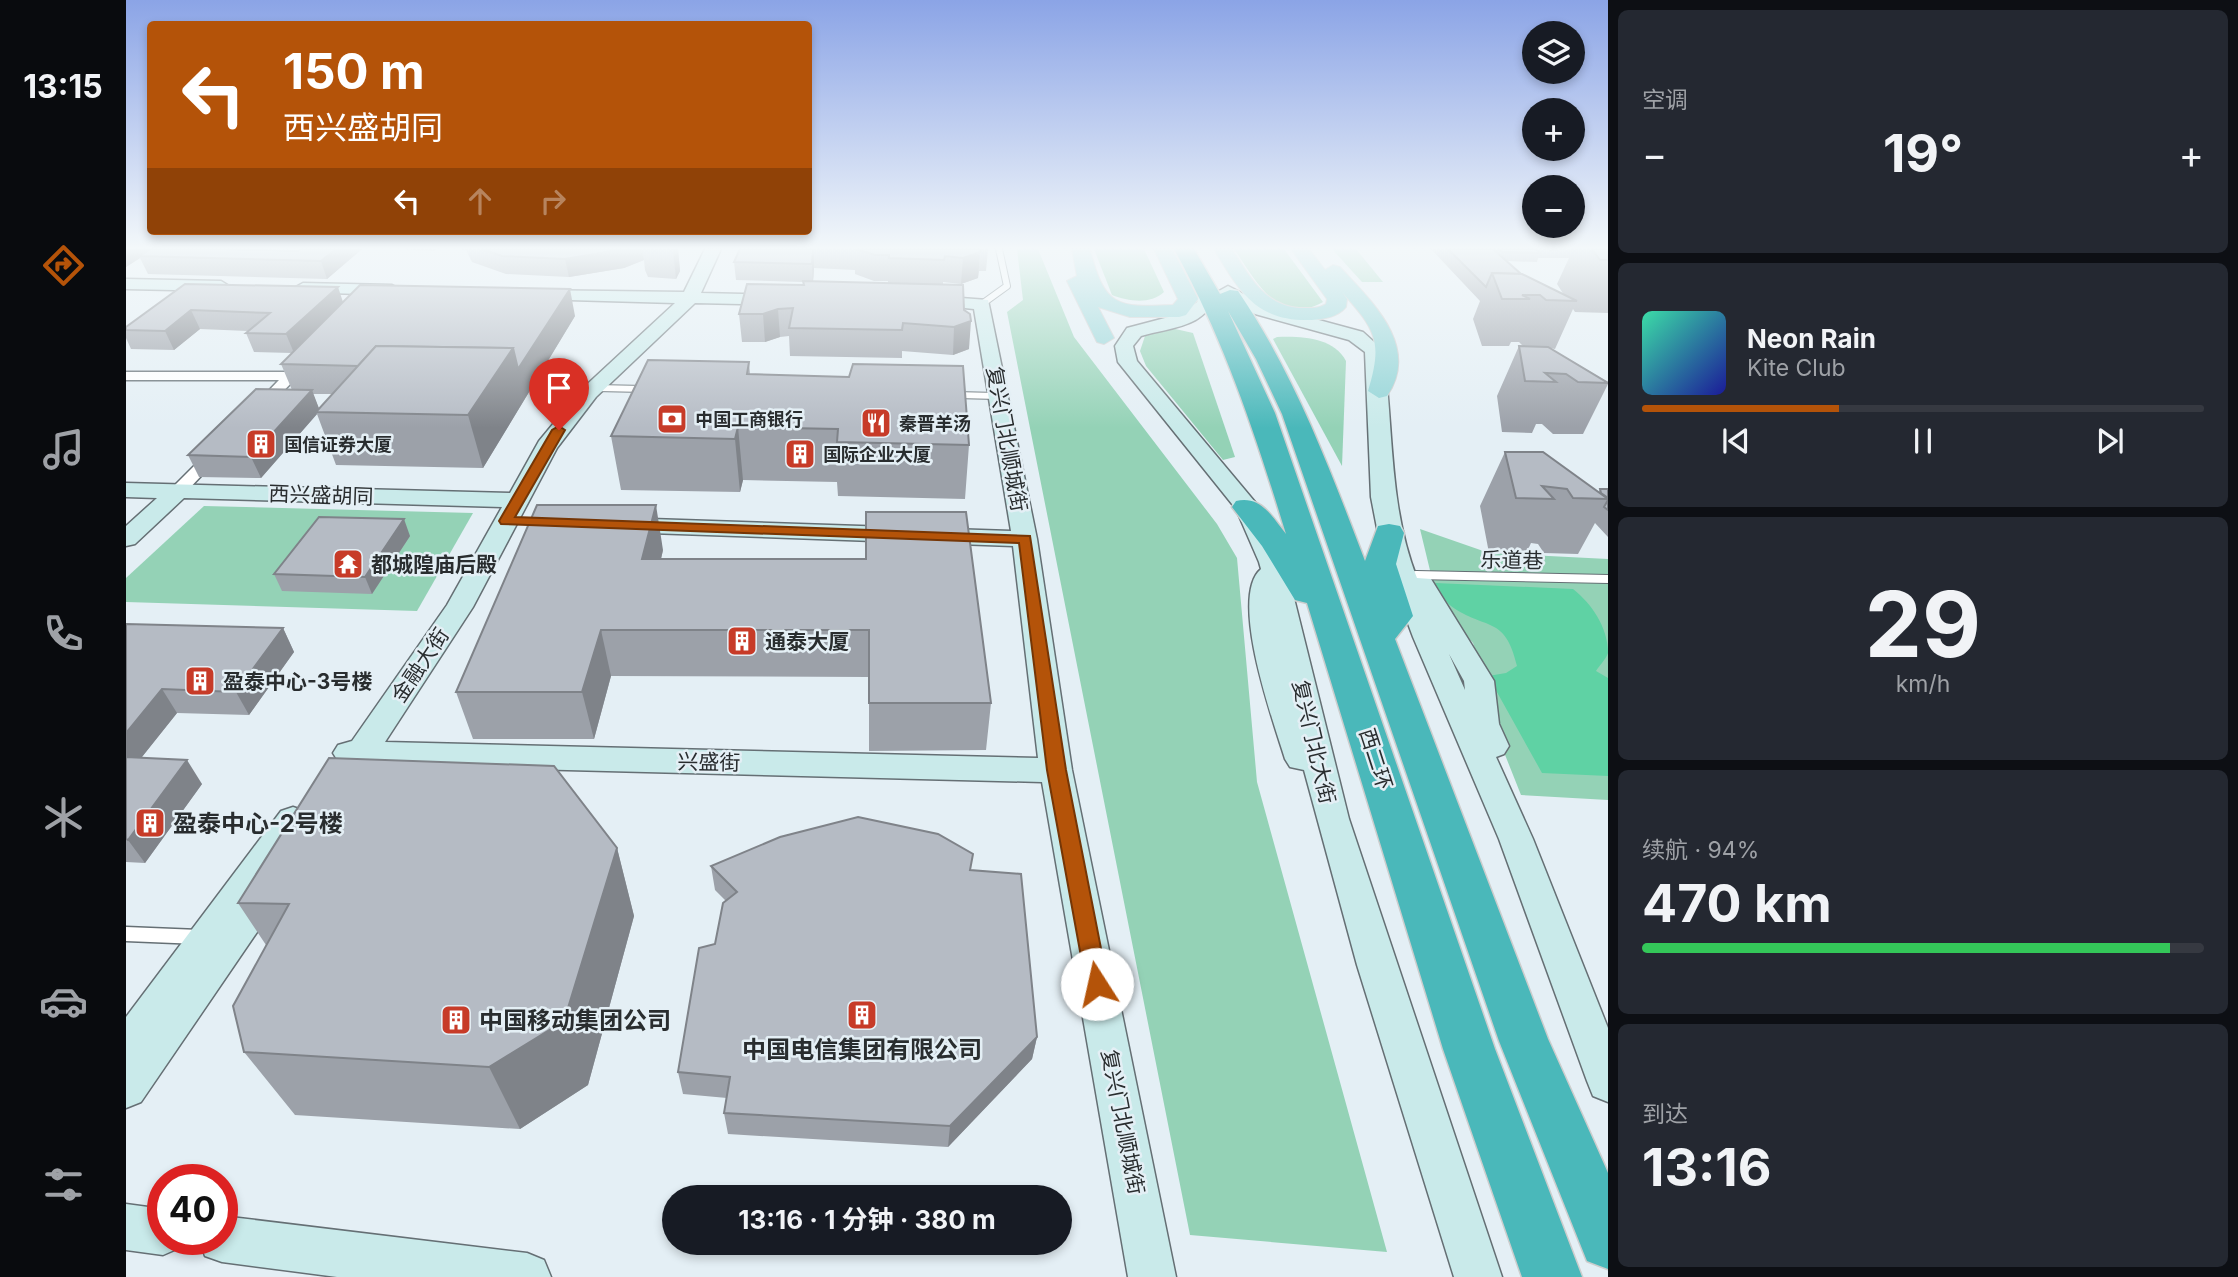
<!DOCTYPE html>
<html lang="zh">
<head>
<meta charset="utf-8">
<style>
  :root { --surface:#171b24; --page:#242831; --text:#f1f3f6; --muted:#9ea1a6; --line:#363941; --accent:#b45309 }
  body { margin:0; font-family:Inter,"Noto Sans SC",sans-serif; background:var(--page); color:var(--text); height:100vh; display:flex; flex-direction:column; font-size:26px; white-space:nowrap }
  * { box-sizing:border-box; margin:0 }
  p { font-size:23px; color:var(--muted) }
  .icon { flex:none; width:38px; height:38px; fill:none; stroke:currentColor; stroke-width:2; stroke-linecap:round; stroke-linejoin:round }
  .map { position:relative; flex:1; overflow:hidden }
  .panel { display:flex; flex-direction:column; gap:10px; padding:10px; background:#0d0f14; width:630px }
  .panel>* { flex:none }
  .banner { position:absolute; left:21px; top:21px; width:665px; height:214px; border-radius:7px; box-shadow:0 4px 10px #0003; background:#b45309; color:#fff; overflow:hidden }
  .fabs { position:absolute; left:1396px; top:21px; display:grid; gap:14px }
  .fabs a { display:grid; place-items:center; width:63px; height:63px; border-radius:50%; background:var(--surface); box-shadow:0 4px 10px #0003; font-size:35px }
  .speed { position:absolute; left:21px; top:1164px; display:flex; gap:14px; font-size:35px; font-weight:700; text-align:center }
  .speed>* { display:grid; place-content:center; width:91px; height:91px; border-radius:50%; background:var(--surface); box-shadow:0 4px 10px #0003; line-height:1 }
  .speed .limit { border:10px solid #d22; background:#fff; color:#111 }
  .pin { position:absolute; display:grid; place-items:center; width:60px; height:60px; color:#fff; margin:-72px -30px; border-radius:50% 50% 50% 0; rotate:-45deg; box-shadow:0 0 7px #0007 }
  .pin .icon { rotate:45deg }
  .me { position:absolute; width:77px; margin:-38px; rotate:350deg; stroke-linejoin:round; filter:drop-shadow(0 0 5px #0008) }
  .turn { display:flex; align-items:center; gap:24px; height:147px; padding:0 21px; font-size:32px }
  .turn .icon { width:91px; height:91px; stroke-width:2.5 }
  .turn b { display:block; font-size:49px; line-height:60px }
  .lanes { display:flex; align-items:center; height:66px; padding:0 21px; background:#0003; justify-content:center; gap:35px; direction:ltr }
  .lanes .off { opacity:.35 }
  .big { font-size:52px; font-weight:700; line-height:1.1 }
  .panel .card { flex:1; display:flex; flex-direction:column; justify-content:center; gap:10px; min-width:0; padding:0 24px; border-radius:10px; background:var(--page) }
  .panel .dial { align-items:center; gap:0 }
  .dial b { font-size:91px; line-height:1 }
  .song { display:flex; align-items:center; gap:21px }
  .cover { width:84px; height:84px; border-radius:10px; background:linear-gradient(135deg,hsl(160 70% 55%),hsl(240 70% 35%)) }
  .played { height:7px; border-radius:4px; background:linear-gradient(90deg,var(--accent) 35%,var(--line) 35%) }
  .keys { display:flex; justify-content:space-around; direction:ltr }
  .heat { display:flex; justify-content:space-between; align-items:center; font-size:38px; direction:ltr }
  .charge { height:10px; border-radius:5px; background:linear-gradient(90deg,#34c759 94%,var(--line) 0) }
  .trip { position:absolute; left:536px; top:1185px; width:410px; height:70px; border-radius:35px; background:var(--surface); box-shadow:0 4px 10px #0003; font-weight:700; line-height:70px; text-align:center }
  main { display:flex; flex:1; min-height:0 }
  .menu { display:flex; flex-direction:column; width:126px; justify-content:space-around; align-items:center; background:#090b0e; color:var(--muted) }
  .menu .icon { width:49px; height:49px }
  .menu .active { color:var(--accent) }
  .menu b { font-size:32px; color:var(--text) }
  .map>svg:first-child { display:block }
  .green { fill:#94d2b6 }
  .forest { fill:#5fd2a4 }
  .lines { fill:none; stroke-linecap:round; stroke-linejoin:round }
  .lane-far2-casing { stroke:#656f74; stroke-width:8 }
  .lane-far1-casing { stroke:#656f74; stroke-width:10 }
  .lane-casing { stroke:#656f74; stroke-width:17 }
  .street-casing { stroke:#656f74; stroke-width:3 }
  .secondary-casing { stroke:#656f74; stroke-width:3 }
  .primary-casing { stroke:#cccdcd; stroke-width:2 }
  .highway-casing { stroke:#cccdcd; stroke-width:3 }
  .lane-far2 { stroke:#fff; stroke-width:6 }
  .lane-far1 { stroke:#fff; stroke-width:8 }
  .lane { stroke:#fff; stroke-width:14 }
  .street { fill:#fff; fill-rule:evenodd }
  .secondary { fill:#c9eaea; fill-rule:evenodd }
  .primary { fill:#92d4d6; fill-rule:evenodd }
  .highway { fill:#4ab8ba; fill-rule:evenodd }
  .wall { fill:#9ca1a9; fill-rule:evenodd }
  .shaded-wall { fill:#7f8389 }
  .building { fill:#b5bbc4; stroke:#7f8389; stroke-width:2 }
  .route { fill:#b45309; stroke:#753606; stroke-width:2 }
  .labels { text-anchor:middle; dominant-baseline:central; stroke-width:5; stroke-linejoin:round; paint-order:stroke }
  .far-poi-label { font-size:18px; font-weight:bold; fill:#292d2f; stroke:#e4eff5; text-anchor:start }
  .street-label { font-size:21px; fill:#292d2f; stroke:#e4eff5 }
  .poi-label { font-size:21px; font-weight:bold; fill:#292d2f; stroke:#e4eff5; text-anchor:start }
  .near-poi-label { font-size:24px; font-weight:bold; fill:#292d2f; stroke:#e4eff5; text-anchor:start }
</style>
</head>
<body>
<main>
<nav class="menu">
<b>13:15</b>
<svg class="icon active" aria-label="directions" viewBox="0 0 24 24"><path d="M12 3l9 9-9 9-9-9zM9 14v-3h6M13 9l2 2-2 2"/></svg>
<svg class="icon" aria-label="music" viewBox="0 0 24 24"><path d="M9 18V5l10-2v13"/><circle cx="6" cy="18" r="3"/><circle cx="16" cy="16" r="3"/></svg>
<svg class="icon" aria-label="phone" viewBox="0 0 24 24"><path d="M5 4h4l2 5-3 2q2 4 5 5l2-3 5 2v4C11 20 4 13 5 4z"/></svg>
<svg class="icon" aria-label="climate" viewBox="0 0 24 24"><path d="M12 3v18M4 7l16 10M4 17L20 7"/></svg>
<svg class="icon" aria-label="car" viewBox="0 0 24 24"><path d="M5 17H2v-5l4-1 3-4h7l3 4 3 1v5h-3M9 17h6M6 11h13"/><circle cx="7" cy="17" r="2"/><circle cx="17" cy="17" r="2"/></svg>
<svg class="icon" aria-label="filters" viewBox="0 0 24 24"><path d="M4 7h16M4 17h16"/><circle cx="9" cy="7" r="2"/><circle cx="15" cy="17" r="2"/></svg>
</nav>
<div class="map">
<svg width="1482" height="1277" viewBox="0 0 1482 1277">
  <rect width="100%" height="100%" fill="#e4eff5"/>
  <g class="green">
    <path d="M891,249H912L948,337L1091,524L1111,558L1131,782L1261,1252L1064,1235L881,312L897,300Z"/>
    <path d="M968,249H1018L1038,292C1024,305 1002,301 986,295Z"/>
    <path d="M1108,249H1158L1197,302C1152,328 1129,279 1108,249Z"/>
    <path d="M1206,249H1230L1257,282H1236Z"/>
    <path d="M1045,328L1067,333L1109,457L1097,460L1020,366L1014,351L1019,336Z"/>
    <path d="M1151,337C1175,336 1207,337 1220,361L1216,466L1147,339Z"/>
    <path d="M78,506L347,513L291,611L0,602V578Z"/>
    <path d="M1294,529L1363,553L1482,559V800L1395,795L1366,722L1364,693L1347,643L1321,615L1308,587Z"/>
  </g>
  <path class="forest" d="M1309,583L1447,589C1465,603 1482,627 1482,653C1480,659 1473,666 1470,671L1482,678V776L1416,773L1362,676L1380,673L1391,666C1379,614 1359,631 1325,606C1318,601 1314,590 1309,583Z"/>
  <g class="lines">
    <g class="lane-far2-casing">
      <g id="lane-far2">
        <path d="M856,304L881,286L873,249"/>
        <path d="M469,388L520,389"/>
        <path d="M828,395L873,396"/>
      </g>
    </g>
    <g class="lane-far1-casing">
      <path id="lane-far1" d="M1290,575L1482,579"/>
    </g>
    <g class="lane-casing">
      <path id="lane" d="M0,934L73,937"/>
    </g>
    <g class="street-casing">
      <g id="street">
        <path d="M0,372H165L172,376L139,410L134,411L127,407L153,380H0Z"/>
        <path d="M89,448L97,453L94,456L58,494H46V488L84,450Z"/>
      </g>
    </g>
    <g class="secondary-casing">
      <g id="secondary">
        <path d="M579,249H595L575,293L654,295L663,300L654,305L569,303L470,397L431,448L347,607L259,742L912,758L887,546L495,532L486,530L483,525L486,520L495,518L885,531L848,309L829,307L826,303L835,298L862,300L911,539L946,770L1050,1277H1002L916,782L244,765C231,784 224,807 198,799L194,790L212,761L207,753L212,745L226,741L321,605L376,507L58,498L9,544L0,546V526L31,498L0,497V483L384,493L413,441L456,389L549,303L408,299L402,298L399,294L402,290L558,292Z"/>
        <path d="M0,279L95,281L103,286L95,291L0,289Z"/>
        <path d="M177,283L266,285L275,290L266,295L171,292L168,288Z"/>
        <path d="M1082,286L1091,291C1082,328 1045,327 1015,336L1007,346L1011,361L1129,502L1159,562L1223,819L1376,1277H1328L1231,965L1178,770L1164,767L1159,759C1148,723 1102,597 1135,569L1133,562L1110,509L992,362L989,346L1001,328L1058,313L1071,302L1076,287Z"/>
        <path d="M1102,286L1141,306L1237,332L1257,350C1268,427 1262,505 1291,578L1305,579L1368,681L1373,724L1383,746L1378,754L1370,757L1407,839L1482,1028V1102L1467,1096L1461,1081L1373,839L1287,637L1256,554L1245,497L1239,352L1223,340L1129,314L1096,295L1093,291ZM1323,654L1338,681L1339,690Z"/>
        <path d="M167,807L179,811L184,820L148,873L155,875L160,886L155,897L15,1102L0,1108V1017L155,811Z"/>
        <path d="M0,1204L37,1209V1239H57L53,1248L37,1255L0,1250Z"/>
        <path d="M96,1216L401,1253L418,1260L425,1277H211L96,1262L79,1256L73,1239H96Z"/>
      </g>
    </g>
    <g class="primary-casing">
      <g id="primary">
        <path d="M946,249H964C978,306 990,308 1047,305L1052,299L1028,249H1046L1072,299L1060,315L1053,317H1004L972,307L988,338L978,344L971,342L941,281L951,276Z"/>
        <path d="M1088,249H1106C1123,276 1138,305 1173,308C1183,308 1192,309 1200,304L1201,299L1165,249H1183L1199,270L1207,265L1214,267C1245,301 1295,346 1261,396L1253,398L1242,391C1257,341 1250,330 1216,292L1221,299L1220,307C1212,317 1198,319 1186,320C1130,322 1114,292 1088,249Z"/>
      </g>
    </g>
    <g class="highway-casing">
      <path id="highway" d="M1048,249H1068L1094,294L1104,290L1112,291C1169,375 1203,467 1239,561L1252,526L1263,524L1274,526L1278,533L1270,564L1287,616L1269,639L1422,1039L1482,1173V1269L1461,1261L1373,1041L1156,414L1130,359L1102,311L1149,413L1369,1049L1456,1277H1396L1317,1049L1181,603L1169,600L1136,546L1106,507L1110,501C1135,495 1146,517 1160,534C1130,436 1098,339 1048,249Z"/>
    </g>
    <use href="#lane-far2" class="lane-far2"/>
    <use href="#lane-far1" class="lane-far1"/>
    <use href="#lane" class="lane"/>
    <use href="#street" class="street"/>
    <use href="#secondary" class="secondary"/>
    <use href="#primary" class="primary"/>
    <use href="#highway" class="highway"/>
  </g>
  <g class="wall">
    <path d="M0,249L172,251L236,249L201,279L22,274L14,258L0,267Z"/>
    <path d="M272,249H310L308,251Z"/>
    <path d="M335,249H552L554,271L550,279L522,277L519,270L518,260L498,268L443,277L380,274L346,262L340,250H336Z"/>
    <path d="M614,249H862L860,271H853L852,278L835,284L817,282V285L838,310L843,349L827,355L776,351V358L664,356L663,336L654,337L639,342H616L613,314L677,285V282L610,280L608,262ZM688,268L729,270V274L748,281H762V283L687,281Z"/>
    <path d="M1305,249H1482V313L1449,312L1447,309L1429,349L1424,348L1482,382V384L1457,434H1427L1416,424H1410L1406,433L1376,432L1371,396L1393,346L1398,347L1393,342H1385L1383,346H1356L1347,319L1354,301ZM1412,258H1443L1431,284L1438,295L1395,274L1381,261L1411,262Z"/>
    <path d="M59,284L217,302L449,316L357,468L210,465L191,414L135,478L73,477L62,455L166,390L155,364L166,353L128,352L120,333L122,331L74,329L48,350L5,349L0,338V327ZM187,394H206L193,409Z"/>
    <path d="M623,362L624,374L843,445L839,499L712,496L711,482L617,480L614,492L495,490L485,436Z"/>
    <path d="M1379,452L1473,492L1474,489H1482V537L1469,523L1452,554L1418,553L1412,544L1405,543L1400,554L1363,553L1354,506Z"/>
    <path d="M284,536L246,594L156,591L148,574Z"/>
    <path d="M537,550L535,559H740L865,703L860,750L743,751V677L485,676L468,739H347L330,692Z"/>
    <path d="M0,624L157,628L168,652L123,715L51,713L15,758L76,784L19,863L0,862Z"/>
    <path d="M491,848L508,916L462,1085L394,1129L169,1115L118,1052L140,945L112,903Z"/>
    <path d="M585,866L845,870L911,1037L906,1059L822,1147L602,1134L598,1113L601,1098L557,1094L552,1072L589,944L600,901L589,890Z"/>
  </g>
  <g class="shaded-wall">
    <path d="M0,249H29L13,256L14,258L0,267Z"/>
    <path d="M210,249H236L201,279L195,261Z"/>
    <path d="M498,249H516L518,260L498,268L443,277L439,259Z"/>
    <path d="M547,249H552L554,271L550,279Z"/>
    <path d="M688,251V268L687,282L686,264Z"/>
    <path d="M854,252L852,278L835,284L837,258Z"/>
    <path d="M212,287L218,305L168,353L160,334Z"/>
    <path d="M444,289L449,316L357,468L342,415L387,348Z"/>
    <path d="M652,309L654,337L639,342L637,314Z"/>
    <path d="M65,310L74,329L48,350L39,331Z"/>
    <path d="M845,321L843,349L827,355L828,327Z"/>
    <path d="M186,390L194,411L190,412L191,414L135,478L125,457Z"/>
    <path d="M612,427L617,480L614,492L609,439Z"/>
    <path d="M530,505L537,550L524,605L516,559Z"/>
    <path d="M278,519L284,536L246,594L239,577Z"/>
    <path d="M157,628L168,652L123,715L110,692Z"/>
    <path d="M475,630L485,676L468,739L456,692Z"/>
    <path d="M36,689L51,713L0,777V733Z"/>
    <path d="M61,760L76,784L19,863L2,840Z"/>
    <path d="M491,848L508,916L462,1085L394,1129L363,1067Z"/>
    <path d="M911,1037L906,1059L822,1147L824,1126Z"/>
  </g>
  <g class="building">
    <path d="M25,249H95L172,251L175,249H210L195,261L13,256Z"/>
    <path d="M355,249H498L439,259L376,256Z"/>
    <path d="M614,249H687L686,264L608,262Z"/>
    <path d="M730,249H854V252L837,258L819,256L818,260L763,258V255H749Z"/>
    <path d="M1322,249H1367L1395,274L1366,273L1360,287Z"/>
    <path d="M1372,249H1410L1414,253L1376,252Z"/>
    <path d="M1466,249H1482V260H1474Z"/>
    <path d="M1366,273L1396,274L1451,301L1420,300L1414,295H1396L1404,299H1376Z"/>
    <path d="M677,281L837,285L838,310L844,314L845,321L828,327L777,323L776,330L663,328L667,308L652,309L637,314H613L621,284L678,285Z"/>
    <path d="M59,284L212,287L160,334L120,333L144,313L65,310L39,331L0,330V327Z"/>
    <path d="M234,285L444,289L392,369L387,348L250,346L232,366L155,364Z"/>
    <path d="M250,346L387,348L342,415L190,412Z"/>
    <path d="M1393,346L1422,347L1482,383L1452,382L1440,374L1419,373L1430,382L1399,381Z"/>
    <path d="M522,360L623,362L621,374L723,377L727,364L837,366L843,445L711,442L712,429L612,427L609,439L485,436Z"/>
    <path d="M130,389L186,390L125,457L62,455Z"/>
    <path d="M1379,452H1417L1482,499L1447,498L1441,489L1416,486L1428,499L1390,498Z"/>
    <path d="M1474,489H1482V498L1475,493Z"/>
    <path d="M1482,500V510L1478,507Z"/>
    <path d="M411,505H530L516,559H740V512H840L865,703H743V630H475L456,692H330Z"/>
    <path d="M193,517L278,519L239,577L148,574Z"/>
    <path d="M0,624L157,628L110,692L36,689L0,733Z"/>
    <path d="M0,757L61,760L2,840L0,839Z"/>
    <path d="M203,758L428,766L491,848L438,1021L363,1067L118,1052L107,1006L163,904L112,903Z"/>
    <path d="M732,817L812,834L847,854L844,870L895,874L911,1037L824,1126L598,1113L604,1077L552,1072L573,948L589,944L597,903L611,892L585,866L654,837Z"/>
  </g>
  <linearGradient id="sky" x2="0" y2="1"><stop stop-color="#8ba4e6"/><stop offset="0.58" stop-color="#f3f8fa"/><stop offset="1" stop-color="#f3f8fa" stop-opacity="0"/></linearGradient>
  <rect width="1482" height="428" fill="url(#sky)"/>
  <path class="route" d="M433,426L439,430L389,517L904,536L940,770L982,984L978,991L971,994L963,991L960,984L921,770L893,543L375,524L373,521L426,430Z"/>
  <defs>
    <g id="bank-square" transform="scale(1.575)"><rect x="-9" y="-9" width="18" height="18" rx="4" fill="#c73b28" stroke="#e4eff5"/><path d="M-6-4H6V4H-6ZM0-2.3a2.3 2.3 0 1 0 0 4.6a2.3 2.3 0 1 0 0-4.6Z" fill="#fff"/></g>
    <g id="restaurant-square" transform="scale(1.575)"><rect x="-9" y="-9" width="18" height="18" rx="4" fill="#c73b28" stroke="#e4eff5"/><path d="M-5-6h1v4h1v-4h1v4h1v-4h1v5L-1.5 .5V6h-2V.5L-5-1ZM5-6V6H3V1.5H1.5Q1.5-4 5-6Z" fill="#fff"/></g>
    <g id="building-square" transform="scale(1.575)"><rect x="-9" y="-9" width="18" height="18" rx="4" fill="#c73b28" stroke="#e4eff5"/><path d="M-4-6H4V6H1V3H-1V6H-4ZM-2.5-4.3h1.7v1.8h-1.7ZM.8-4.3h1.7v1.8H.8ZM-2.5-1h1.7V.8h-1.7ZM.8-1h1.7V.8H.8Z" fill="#fff"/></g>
    <g id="temple-square" transform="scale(1.575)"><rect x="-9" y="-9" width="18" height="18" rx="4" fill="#c73b28" stroke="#e4eff5"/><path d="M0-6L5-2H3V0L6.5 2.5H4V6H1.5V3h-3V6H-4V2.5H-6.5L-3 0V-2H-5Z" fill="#fff"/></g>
  </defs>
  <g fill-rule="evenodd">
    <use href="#bank-square" x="546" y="419"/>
    <use href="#restaurant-square" x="750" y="423"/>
    <use href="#building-square" x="135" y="444"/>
    <use href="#building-square" x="674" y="454"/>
    <use href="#temple-square" x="222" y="564"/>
    <use href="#building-square" x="616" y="641"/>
    <use href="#building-square" x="74" y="681"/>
    <use href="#building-square" x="24" y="823"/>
    <use href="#building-square" x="736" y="1015"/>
    <use href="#building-square" x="330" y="1020"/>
  </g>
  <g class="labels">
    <g class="far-poi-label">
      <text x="569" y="419">中国工商银行</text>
      <text x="773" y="423">秦晋羊汤</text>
      <text x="158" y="444">国信证券大厦</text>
      <text x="697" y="454">国际企业大厦</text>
    </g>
    <g class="street-label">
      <text transform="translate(881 439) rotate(80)">复兴门北顺城街</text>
      <text transform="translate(195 495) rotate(2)">西兴盛胡同</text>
      <text transform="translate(1386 560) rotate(1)">乐道巷</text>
      <text transform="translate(294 665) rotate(-56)">金融大街</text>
      <text transform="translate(1188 742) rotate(77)">复兴门北大街</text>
      <text transform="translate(1250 759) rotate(72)">西二环</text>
      <text transform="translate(583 762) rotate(1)">兴盛街</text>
      <text transform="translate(997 1122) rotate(79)">复兴门北顺城街</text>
    </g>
    <g class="poi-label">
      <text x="245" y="564">都城隍庙后殿</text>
      <text x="639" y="641">通泰大厦</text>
      <text x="97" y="681">盈泰中心-3号楼</text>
    </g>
    <g class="near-poi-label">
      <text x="47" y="823">盈泰中心-2号楼</text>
      <text x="353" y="1020">中国移动集团公司</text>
      <text x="736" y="1049" text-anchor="middle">中国电信集团有限公司</text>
    </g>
  </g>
</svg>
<div class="fabs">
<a><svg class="icon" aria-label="layers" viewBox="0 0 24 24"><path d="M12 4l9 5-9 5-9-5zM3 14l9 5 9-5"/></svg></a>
<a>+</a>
<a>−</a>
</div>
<div class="speed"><div class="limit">40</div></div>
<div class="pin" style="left:433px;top:430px;background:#d93025"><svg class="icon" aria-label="arrive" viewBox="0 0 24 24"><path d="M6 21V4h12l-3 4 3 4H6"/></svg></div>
<svg class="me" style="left:971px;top:984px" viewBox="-20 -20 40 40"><circle r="19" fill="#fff"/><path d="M0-13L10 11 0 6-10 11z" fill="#b45309"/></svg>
<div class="trip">13:16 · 1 分钟 · 380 m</div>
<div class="banner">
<div class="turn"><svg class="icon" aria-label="left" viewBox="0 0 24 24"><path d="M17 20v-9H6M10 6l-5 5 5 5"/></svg><div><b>150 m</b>西兴盛胡同</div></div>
<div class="lanes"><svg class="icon" aria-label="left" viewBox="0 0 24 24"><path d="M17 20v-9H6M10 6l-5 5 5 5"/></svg><svg class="icon off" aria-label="ahead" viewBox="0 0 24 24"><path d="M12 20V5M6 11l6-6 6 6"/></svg><svg class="icon off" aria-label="right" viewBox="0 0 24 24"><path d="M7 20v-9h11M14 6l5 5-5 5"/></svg></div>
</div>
</div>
<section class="panel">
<div class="card"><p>空调</p>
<div class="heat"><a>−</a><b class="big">19°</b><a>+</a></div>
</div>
<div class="card">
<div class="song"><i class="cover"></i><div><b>Neon Rain</b><p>Kite Club</p></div></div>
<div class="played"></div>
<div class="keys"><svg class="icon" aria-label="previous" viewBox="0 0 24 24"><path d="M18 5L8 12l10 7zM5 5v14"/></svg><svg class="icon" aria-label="pause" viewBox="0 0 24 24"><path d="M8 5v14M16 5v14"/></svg><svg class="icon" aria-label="next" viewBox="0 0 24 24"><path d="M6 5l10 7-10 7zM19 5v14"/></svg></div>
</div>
<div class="card dial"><b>29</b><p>km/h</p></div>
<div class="card"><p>续航 · 94%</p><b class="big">470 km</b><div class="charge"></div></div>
<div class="card"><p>到达</p><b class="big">13:16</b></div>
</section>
</main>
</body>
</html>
